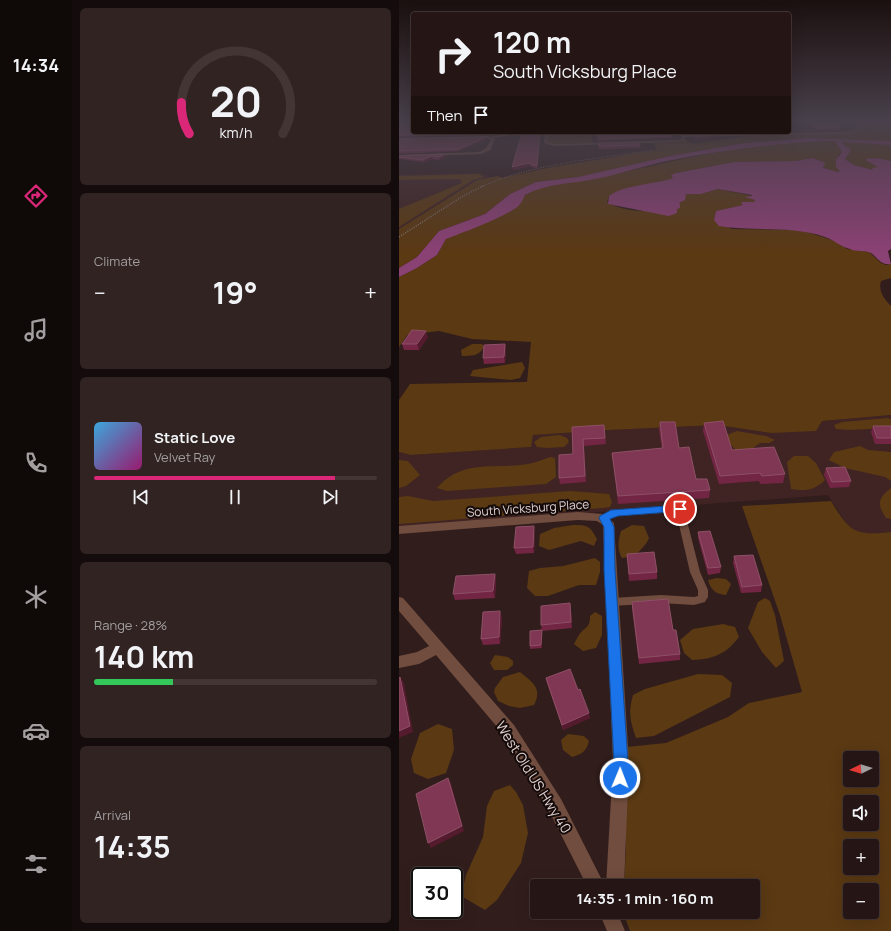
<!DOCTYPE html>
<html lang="en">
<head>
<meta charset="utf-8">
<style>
  :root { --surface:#251615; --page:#312322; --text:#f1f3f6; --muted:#a39fa0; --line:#423534; --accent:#db2777 }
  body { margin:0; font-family:Manrope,sans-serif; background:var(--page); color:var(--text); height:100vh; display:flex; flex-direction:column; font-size:15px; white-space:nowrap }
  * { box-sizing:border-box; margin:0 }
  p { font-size:13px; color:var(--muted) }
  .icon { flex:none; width:22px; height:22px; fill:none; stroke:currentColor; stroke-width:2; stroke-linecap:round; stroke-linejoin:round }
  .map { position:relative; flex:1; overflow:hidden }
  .side { display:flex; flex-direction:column; gap:8px; padding:8px; background:#140c0c; width:327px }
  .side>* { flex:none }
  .hud { position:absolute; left:12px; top:12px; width:380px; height:122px; border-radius:4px; box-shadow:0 4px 16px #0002,0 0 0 1px var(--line); background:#251615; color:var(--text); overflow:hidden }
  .needle { width:26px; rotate:265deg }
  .buttons { position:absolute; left:444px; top:751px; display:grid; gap:8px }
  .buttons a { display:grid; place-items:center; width:36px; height:36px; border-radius:4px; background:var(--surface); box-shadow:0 4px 16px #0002,0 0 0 1px var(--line); font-size:20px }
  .speed { position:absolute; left:12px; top:867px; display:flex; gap:8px; font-size:20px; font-weight:700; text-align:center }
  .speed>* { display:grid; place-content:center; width:52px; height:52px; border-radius:50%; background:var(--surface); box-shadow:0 4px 16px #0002,0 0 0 1px var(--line); line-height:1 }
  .speed .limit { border:2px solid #111; border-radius:6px; background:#fff; color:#111 }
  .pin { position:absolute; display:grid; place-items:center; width:34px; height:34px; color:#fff; margin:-17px; border:2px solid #fff; border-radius:50%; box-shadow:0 1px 4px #0007 }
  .me { position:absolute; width:44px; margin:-22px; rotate:1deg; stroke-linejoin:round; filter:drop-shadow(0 0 3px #0008) }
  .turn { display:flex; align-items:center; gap:14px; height:84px; padding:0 16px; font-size:18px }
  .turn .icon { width:52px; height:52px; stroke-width:2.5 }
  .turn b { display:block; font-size:28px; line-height:34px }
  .then { display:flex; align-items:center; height:38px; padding:0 16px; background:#0003; gap:8px; font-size:15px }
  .big { font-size:30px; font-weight:700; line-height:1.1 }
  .side .widget { flex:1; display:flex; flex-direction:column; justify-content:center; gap:6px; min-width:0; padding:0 14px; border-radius:6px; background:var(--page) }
  .side .dial { align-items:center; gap:0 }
  .dial svg { height:104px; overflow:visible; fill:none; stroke:var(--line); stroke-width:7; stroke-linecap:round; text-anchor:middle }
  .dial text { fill:var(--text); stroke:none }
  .song { display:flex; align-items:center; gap:12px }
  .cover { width:48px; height:48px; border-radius:6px; background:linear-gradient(135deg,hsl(200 70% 55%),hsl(320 70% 35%)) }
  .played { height:4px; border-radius:2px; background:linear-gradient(90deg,var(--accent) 85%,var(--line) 85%) }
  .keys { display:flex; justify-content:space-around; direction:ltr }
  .heat { display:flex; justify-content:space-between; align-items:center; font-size:22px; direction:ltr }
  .charge { height:6px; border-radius:3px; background:linear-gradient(90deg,#34c759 28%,var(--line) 0) }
  .trip { position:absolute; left:131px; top:879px; width:230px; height:40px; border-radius:4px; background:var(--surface); box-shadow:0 4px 16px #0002,0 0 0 1px var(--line); font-weight:700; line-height:40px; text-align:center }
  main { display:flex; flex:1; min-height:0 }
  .tabs { display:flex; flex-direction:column; width:72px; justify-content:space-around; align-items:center; background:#0f0908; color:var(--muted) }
  .tabs .icon { width:28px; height:28px }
  .tabs .active { color:var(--accent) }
  .tabs b { font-size:18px; color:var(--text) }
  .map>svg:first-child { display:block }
  .built { fill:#3f2423 }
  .green { fill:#5a3913; fill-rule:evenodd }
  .water { fill:#8a4174 }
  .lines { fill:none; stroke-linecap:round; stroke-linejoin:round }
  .path-far1 { stroke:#81706f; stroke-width:1; stroke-dasharray:1 1.5; stroke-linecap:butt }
  .path { stroke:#81706f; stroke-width:1.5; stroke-dasharray:1 1.5; stroke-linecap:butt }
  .lane { fill:#704d3e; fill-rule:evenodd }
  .street { fill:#704d3e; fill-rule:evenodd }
  .wall { fill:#732544 }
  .shaded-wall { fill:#541a2d }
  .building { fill:#7f3753; stroke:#8e5066 }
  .route { fill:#1a73e8; stroke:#114b97 }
  .labels { text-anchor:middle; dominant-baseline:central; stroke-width:4; stroke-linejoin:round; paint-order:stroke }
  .street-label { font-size:12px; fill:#e0d1d0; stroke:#130a09 }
  .near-street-label { font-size:14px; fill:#e0d1d0; stroke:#130a09 }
</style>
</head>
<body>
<main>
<nav class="tabs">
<b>14:34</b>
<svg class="icon active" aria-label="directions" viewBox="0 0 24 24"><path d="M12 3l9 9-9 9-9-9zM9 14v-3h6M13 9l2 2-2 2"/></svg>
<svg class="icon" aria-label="music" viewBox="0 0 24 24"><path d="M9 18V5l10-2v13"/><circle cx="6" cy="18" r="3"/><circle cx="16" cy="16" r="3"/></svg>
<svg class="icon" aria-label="phone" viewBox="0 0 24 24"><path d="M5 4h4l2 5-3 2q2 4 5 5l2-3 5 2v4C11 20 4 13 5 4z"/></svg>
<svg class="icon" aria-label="climate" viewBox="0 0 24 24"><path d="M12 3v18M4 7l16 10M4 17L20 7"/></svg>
<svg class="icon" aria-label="car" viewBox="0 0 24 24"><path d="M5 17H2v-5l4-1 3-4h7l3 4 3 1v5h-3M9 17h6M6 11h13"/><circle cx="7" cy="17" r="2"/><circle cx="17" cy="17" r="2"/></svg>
<svg class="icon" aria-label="filters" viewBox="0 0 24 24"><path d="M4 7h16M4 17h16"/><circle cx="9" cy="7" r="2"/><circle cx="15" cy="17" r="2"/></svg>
</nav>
<section class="side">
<div class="widget dial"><svg viewBox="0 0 100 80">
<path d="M14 69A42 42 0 1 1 86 69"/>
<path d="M14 69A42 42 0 0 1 8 45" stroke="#db2777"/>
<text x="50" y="56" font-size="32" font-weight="700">20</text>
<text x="50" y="72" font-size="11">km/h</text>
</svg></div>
<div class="widget"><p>Climate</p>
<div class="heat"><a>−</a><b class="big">19°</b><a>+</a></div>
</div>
<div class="widget">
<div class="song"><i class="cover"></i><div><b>Static Love</b><p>Velvet Ray</p></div></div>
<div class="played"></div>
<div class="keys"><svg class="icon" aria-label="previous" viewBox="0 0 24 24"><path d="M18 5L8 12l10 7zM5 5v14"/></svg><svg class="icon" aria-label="pause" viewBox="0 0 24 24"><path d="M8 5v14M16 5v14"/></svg><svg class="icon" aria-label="next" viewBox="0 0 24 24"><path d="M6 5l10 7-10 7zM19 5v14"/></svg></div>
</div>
<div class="widget"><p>Range · 28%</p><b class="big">140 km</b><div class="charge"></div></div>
<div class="widget"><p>Arrival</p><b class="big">14:35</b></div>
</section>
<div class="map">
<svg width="492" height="931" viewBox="0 0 492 931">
  <rect width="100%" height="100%" fill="#311d1c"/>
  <g class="built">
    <path d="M82,173L91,177L78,180L0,229V175Z"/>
    <path d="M492,415V532L471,534L459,533L448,525L429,495L0,527V452L12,455L131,447L134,435L210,430L318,425L372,433L423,421Z"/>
  </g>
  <g class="green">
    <path d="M463,122H492V141L410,138L346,143L271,156L179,177L137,182L111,194L86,214L40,231L18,257L0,268V229L78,180L99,176L103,178L153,167L258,150L255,143L280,142L287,140L293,144L347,136L454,132L465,127V124Z"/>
    <path d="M192,132L193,143L156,144L149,143L151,133Z"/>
    <path d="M436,141L443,152L439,155L441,171L439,172L425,168L424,167L425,162L413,158L397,161L335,162L277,173L275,178C253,186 230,186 210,196L208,202C226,214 257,211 277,209L279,203L283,202L287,194H302L319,189L354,196L350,198L356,200L355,202H344L345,205L317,211L315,220L333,229L402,230L436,241L448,249L470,252L482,263L487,265L492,264V278L482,281C479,291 485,299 492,306V415L423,421L417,431L372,433L318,425L210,430L134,435L132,447L12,455L0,452V400L11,384L128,382L132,342L73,339L40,331L8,335L0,347V277L18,268L38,255L47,239L101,216C113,209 121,196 134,191C156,182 180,182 203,177C267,163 331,146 397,142C410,141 423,142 436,141Z"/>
    <path d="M441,141L492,145V161L478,158L468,161L479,166V168H474V170L455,165L446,159L452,150Z"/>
    <path d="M80,174L85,177L74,180L0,227V209L63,183L61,179L0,180V176Z"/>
    <path d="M73,344H83L85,347C80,356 73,356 63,356L62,350Z"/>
    <path d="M123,362L126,368L121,378L112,380L71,376L74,370Z"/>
    <path d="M489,418L492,419V428L450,430L437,429L435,425L443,422Z"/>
    <path d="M338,431L367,436L376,440L370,443H361L350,451L337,450L330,443L328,435Z"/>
    <path d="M161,435L168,438L170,442L165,447L148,448L138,447L135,442L142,437Z"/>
    <path d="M461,446L469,450L492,452V481L486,477L446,468L430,460L435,452Z"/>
    <path d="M395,456H409L417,463L426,480C415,491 406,491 392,489L388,462Z"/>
    <path d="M151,457L156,458L157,477L147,484L48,491L38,488C61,461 89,468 121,465C132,464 141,461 151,457Z"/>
    <path d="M0,460L9,461L21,475L7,486L0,488Z"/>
    <path d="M492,488V519L487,518C478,504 478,499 492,488Z"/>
    <path d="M171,491L210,494L213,502L211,507L204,508L0,524V497L9,496L34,501Z"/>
    <path d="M432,501C451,532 455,536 492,532V931H231L224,912H354V886H225L227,848V747L267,743L329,717L350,703L403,692L381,615L343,506ZM451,758H473V780H451ZM451,802H473V824H451ZM451,846H473V868H451ZM451,890H473V912H451Z"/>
    <path d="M174,525C189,525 191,526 198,539L195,546L182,541L150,550L140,546L141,534L155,528Z"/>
    <path d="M233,525L245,526L250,538C247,546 241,549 237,556L223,558C218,549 219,541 222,531Z"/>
    <path d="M196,558L201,562V572L197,585H180L149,596H136L128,588L130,571L141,568L164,566Z"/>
    <path d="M318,578L327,579L332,584L327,595C317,594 312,591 309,580Z"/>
    <path d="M366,598L371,601L376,615L385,661L377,668L363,652L349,628L359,602Z"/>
    <path d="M196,612L203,616V635L197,648L184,651L175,644C176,642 178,638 180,635C186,626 191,629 191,616Z"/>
    <path d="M324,624L336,627L340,637C327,654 315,659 293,660L285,653L281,640L294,629Z"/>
    <path d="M96,655L109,657L114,661V665L108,670H95L91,663Z"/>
    <path d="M121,672C133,682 144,688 135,705L121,708L110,706L99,701L95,692L96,688L104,677Z"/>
    <path d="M299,674L323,675L333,683L331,697L255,736L237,738C231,721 229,712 234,695L246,689Z"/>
    <path d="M39,724L53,729L55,750L47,773L29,779L15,773L12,759L21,733Z"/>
    <path d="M169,734L185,736L190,741C187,752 183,754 173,757L164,750L162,740Z"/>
    <path d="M111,785L117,792L124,805L129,833L122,863L98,900L86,910L62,896L67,875L84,837L88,806L95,791Z"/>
  </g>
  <path class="water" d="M410,138L492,141V145L442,142L452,150L446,159L455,165L474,170L473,168L479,167L468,161L467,159L478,158L492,161V249L489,251L492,264C482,266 479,258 472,253C465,250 457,252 451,249C442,247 435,240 426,237C392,225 355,232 320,226L315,220L317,211L344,205L342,203L344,202H355L356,200L346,197L353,196V195L319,189L302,194H287L286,200L280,203L281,205V208L278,209V213L270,216L209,204L210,196C226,184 255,185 274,178L272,175L277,173L335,162L397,161L413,158L425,162L426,164L424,167L425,168L439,172L441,171L437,167V160L443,152L436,141C381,142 327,150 273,160C247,165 222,174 196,179C172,184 148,183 126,195C124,200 121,205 117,208C98,220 68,231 47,239L38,255L18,268L0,277V268L18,257L40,231L86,214L111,194L137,182L179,177L271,156L346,143Z"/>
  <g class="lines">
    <g class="path-far1">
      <path d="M483,129H492"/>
      <path d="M469,131L483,129L485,126L479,122"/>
      <path d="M82,187C134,163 199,159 255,150"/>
    </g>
    <path class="path" d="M0,237L64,196L84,186"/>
    <g class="lane">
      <path d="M149,132H186L112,135L93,138L91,137L112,133Z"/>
      <path d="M281,506L284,507L285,509L301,572L309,590V597L307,600L306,602L295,605L262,603L213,606L209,605L208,602L209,599L213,598L262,595L295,597L299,596V590L291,572L277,512L219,516L214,517L205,521L202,520L201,518L202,516L212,511Z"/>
    </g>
    <g class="street">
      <path d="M459,122H463L464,127L456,132L444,134L287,137L286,140L281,142L155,146L145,143L146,132H150L149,142L155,144L280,140L283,138L281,132H285L286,135L444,132L454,130L461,126Z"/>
      <path d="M89,136L96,139L91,150L82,154L0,157V155L81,152L87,148L92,140L88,138L0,140V138Z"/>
      <path d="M179,512L204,514L215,523L230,763L225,886H207L214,763L204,525L198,521L179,520L0,534V526Z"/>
      <path d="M0,597L4,598L115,725L162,799L206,886H188L150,811L105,735L37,655L20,664L0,668V656L18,652L30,646L0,611Z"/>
      <path d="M200,912H218L226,931H208Z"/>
    </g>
  </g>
  <g class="wall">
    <path d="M408,122H436L442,127V130H417Z"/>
    <path d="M0,125L14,132H107L91,135L0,137Z"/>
    <path d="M141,132L138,169L131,166L114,170L122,136H118V133Z"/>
    <path d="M197,132H280V133L272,134V138L199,141Z"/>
    <path d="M287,132H314V133H289Z"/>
    <path d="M295,135L317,138H314V139L298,140L295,138Z"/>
    <path d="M0,139L88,140L60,151L0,154Z"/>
    <path d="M199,143L241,145V148L200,149Z"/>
    <path d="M46,154L47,157L40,160L33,159L25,162L0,159V156Z"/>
    <path d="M29,337L20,350H5L3,344Z"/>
    <path d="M106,344L107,350L106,363L85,364L84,358Z"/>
    <path d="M261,422L280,448L297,479L311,490L310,498L219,504L213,453L263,449L260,430Z"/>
    <path d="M305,423L333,450L386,474L384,483L361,484L360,481L320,484L304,431Z"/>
    <path d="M205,425L207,444L185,446L187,482L161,484L160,478L174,454L173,427Z"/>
    <path d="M474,426H492V444H476L472,432Z"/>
    <path d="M427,468L452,481L450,487L431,488L425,475Z"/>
    <path d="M299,532L322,567L321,573L309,575L299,538Z"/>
    <path d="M136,533L135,553L117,554L115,548Z"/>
    <path d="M228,554L258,572V579L230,581Z"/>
    <path d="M335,556L363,585L362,592L342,593L334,563Z"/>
    <path d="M96,574L97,581L96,598L56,600L54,594Z"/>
    <path d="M233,602L274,630L281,654V660L240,664L233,609Z"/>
    <path d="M171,603L172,610L173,628L143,631L142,625Z"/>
    <path d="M103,617L101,644L84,645L82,639Z"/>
    <path d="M143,633V648L131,649V646Z"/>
    <path d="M147,678L179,690L191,718L164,730L148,683Z"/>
  </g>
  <g class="shaded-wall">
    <path d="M97,132H107L91,135V133Z"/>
    <path d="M318,134L317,138H314V139L298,140V137Z"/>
    <path d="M88,137V140L60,151V149Z"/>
    <path d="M46,154L47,157L40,160V157Z"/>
    <path d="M32,156L33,159L25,162L24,160Z"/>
    <path d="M130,163L131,166L114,170L113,167Z"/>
    <path d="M27,331L29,337L20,350L18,344Z"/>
    <path d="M106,344L107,350L106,363L105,357Z"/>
    <path d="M135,526L136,533L135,553L134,547Z"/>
    <path d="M96,574L97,581L96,598L94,591Z"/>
    <path d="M171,603L172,610L173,628L172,622Z"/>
    <path d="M101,611L103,617L101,644L100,637Z"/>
    <path d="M143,630V648L142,645Z"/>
    <path d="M1,677L5,683L14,732L0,738Z"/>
    <path d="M190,713L191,718L164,730L163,725Z"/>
    <path d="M49,778L52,783L65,831L32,848L29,843Z"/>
  </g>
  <g class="building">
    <path d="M411,122H436L442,127L418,128Z"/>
    <path d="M0,125H14V132H97L91,133L0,135Z"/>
    <path d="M141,132L138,166L130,163L113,167L123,133H118Z"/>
    <path d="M197,132H271L273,136L199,139Z"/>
    <path d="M318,134L313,135H314L298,137L295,135Z"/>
    <path d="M88,137L60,149L0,151V139Z"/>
    <path d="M240,142L241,145L200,146L199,143Z"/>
    <path d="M46,154L40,157L32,156L24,160L0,157V156Z"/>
    <path d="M13,330L27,331L18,344H3Z"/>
    <path d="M106,344L105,357L84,358L85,345Z"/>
    <path d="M324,421L333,450L375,447L386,474L363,476L361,473L321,476L305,423Z"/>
    <path d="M261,422H276L280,448L290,447L297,479H308L311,490L219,496L213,453L264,448Z"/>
    <path d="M205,425L206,438L184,439L186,476L160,478V455L174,454L173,427Z"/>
    <path d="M474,426H492V438H478Z"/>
    <path d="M446,467L452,481L433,482L427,468Z"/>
    <path d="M135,526L134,547L115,548L117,527Z"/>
    <path d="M311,531L322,567L309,568L299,532Z"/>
    <path d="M255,552L258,572L230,574L228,554Z"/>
    <path d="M354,555L363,585L343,587L335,556Z"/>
    <path d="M96,574L94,591L54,594L57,576Z"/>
    <path d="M269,599L274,630H277L281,654L240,658L233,602Z"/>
    <path d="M171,603L172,622L142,625V606Z"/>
    <path d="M101,611L100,637L82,639L84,612Z"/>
    <path d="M143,630L142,645L131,646V631Z"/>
    <path d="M171,669L179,690L181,689L190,713L163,725L147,678Z"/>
    <path d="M1,677L11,726L0,731V678Z"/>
    <path d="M49,778L63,826L29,843L17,794Z"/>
  </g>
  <linearGradient id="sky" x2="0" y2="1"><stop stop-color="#1b100f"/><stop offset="0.48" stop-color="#48404b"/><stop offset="1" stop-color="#48404b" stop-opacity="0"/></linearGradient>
  <rect width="492" height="252" fill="url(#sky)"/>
  <path class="route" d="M281,505L286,509L285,511L219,516L211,519L215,527L216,570L229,763L228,778L226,783L221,785L216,783L214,778L215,763L205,570V527L200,518L201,516L212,510Z"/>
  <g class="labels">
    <g class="street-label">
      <text transform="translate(129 508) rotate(-4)">South Vicksburg Place</text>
    </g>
    <g class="near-street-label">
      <text transform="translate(135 777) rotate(58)">West Old US Hwy 40</text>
    </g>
  </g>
</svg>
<div class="buttons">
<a><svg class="needle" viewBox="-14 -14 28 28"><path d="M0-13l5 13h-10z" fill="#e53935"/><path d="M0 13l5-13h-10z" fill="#a39fa0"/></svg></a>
<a><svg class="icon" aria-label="sound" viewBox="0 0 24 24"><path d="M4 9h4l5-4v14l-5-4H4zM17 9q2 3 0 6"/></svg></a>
<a>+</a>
<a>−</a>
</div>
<div class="speed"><div class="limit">30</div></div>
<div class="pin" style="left:281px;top:509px;background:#d93025"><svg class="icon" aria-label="arrive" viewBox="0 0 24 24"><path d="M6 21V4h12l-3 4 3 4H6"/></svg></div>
<svg class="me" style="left:221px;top:778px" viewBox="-20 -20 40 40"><circle r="17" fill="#1a73e8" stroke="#fff" stroke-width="3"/><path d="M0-11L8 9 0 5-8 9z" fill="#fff"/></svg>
<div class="trip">14:35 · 1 min · 160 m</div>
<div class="hud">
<div class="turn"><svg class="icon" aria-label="right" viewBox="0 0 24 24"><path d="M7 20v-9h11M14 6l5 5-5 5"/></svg><div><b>120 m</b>South Vicksburg Place</div></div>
<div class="then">Then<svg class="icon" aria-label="arrive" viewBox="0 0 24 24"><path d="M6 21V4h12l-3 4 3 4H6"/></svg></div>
</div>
</div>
</main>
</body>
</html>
